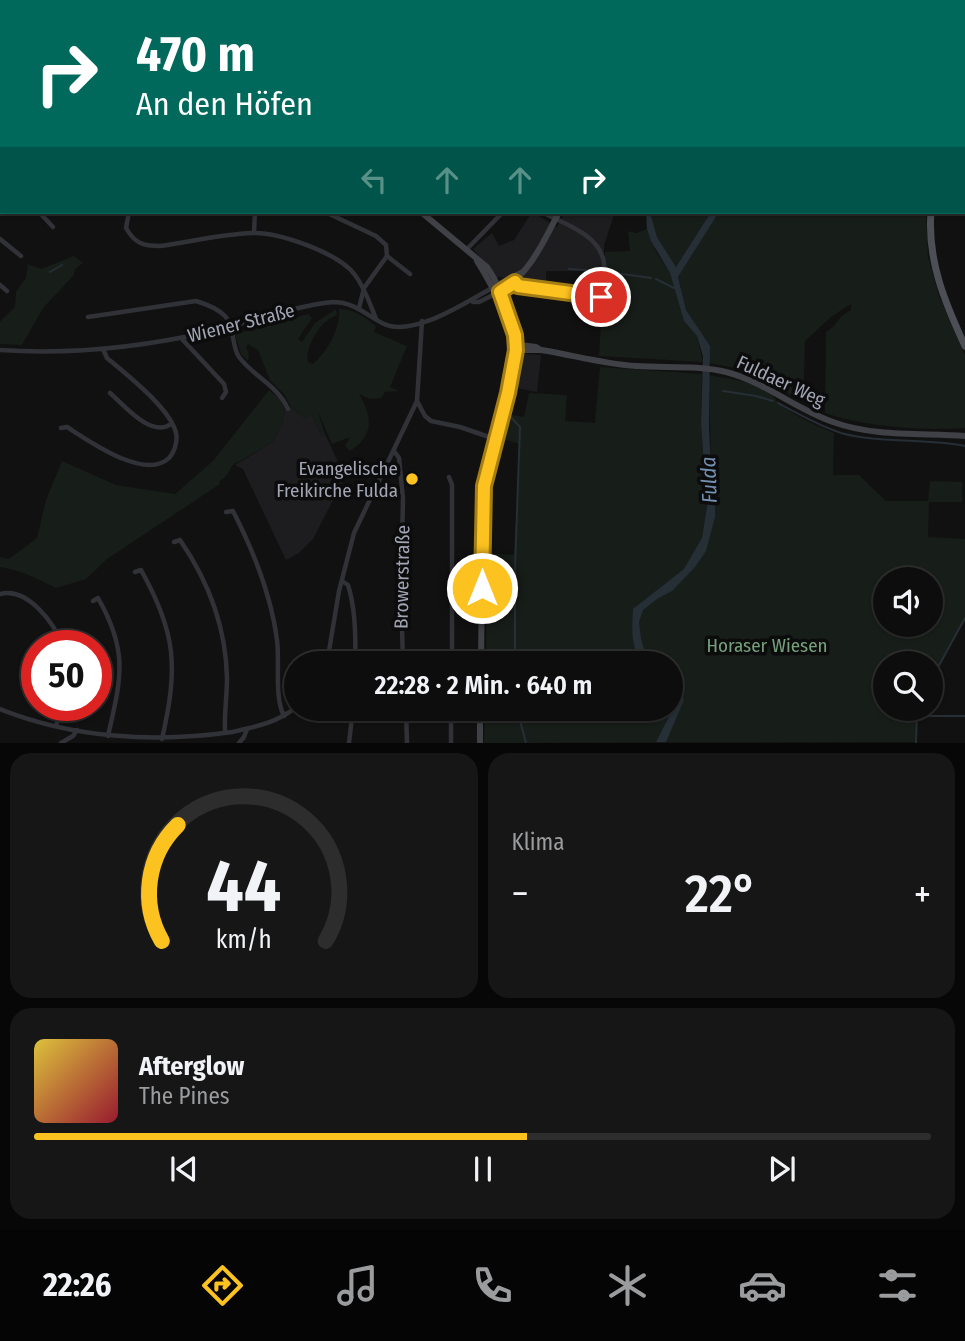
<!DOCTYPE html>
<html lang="de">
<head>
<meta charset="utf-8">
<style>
  :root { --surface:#0d0d0e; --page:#161617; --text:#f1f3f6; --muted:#9a9c9e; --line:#2d2d2e; --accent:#fcc21f }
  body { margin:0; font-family:"Fira Sans Condensed",sans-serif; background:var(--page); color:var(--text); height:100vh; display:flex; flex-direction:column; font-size:26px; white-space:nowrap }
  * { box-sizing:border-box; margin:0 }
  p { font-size:23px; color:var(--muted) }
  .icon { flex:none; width:38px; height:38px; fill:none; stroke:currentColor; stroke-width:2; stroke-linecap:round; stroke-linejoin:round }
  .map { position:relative; height:743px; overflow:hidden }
  .details { display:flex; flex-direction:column; gap:10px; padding:10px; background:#070708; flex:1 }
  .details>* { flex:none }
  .banner { position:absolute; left:0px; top:0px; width:966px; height:214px; box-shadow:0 2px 5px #0004,0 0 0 2px var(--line); background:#00695c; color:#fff; overflow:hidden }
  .buttons { position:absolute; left:873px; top:567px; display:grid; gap:14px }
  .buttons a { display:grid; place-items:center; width:70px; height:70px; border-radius:50%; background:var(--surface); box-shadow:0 2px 5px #0004,0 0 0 2px var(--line); font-size:35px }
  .speed { position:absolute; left:21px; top:630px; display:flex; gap:14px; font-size:35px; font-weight:700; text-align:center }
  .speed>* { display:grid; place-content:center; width:91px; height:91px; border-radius:50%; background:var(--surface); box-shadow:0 2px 5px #0004,0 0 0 2px var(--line); line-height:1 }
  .speed .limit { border:10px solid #d22; background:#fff; color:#111 }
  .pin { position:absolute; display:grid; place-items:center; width:60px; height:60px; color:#fff; margin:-30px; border:4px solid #fff; border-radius:50%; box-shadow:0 2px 7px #0007 }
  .me { position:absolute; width:77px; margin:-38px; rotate:0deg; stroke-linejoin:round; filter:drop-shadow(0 0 5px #0008) }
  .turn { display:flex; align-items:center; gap:24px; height:147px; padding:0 21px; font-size:32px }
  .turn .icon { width:91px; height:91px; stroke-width:2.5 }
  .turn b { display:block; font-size:49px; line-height:60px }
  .lanes { display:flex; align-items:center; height:66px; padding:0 21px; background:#0003; justify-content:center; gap:35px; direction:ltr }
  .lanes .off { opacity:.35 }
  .big { font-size:52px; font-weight:600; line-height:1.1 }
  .details .widget { flex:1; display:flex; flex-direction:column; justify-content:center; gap:10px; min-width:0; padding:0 24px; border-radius:21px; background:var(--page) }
  .details .dial { align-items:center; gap:0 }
  .dial svg { height:182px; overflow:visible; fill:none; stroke:var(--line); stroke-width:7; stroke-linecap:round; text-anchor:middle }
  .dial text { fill:var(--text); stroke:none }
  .song { display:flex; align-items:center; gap:21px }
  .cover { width:84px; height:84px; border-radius:10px; background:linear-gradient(135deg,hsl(50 70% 55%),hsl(350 70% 35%)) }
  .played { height:7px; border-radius:4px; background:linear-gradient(90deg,var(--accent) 55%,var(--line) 55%) }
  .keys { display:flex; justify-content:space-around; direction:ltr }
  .heat { display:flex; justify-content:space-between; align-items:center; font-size:38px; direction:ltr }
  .details .tiles { flex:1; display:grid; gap:10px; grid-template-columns:1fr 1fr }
  .widget:last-child { grid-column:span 2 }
  .trip { position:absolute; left:284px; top:651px; width:399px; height:70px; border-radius:35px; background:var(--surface); box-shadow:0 2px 5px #0004,0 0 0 2px var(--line); font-weight:600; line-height:70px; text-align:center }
  .tab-bar { display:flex; height:112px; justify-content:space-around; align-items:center; background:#050506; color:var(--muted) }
  .tab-bar .icon { width:49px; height:49px }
  .tab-bar .on { color:var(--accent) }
  .tab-bar b { font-size:32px; color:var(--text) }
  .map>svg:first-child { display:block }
  .built { fill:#1d1d1f }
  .green { fill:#171d18; fill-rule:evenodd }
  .water { fill:#262e36 }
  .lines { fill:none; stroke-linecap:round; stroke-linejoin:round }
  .stream { stroke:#262e36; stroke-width:2 }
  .minor { stroke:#313237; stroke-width:4.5 }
  .tertiary { stroke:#313237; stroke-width:5 }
  .secondary { stroke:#3f4147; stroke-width:6 }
  .primary { stroke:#4d4f57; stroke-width:7 }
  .rail-casing { stroke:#44464c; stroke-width:4.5 }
  .rail { stroke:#0c0c0d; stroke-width:2; stroke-dasharray:5; stroke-linecap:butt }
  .route-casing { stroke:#a47e14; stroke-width:18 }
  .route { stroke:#fcc21f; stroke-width:12 }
  .poi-dot { fill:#fcc21f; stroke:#0c0c0d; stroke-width:2.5 }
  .labels { text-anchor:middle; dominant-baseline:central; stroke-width:7; stroke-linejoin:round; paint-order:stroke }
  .street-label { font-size:19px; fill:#a1a5b4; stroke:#0c0c0d }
  .poi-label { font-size:19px; fill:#a1a5b4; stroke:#0c0c0d; text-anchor:end }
  .park-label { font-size:19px; fill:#76a07c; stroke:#0c0c0d }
  .water-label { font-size:21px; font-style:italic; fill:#7591b2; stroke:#0c0c0d }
</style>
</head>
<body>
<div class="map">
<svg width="965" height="743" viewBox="0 0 965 743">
  <rect width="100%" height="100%" fill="#111112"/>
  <g class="built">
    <path d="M532,212L557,227L565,212H615L604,245V271H546V287L520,284L513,274L505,278L497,277L473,249L492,233L499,246L514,240Z"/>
    <path d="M527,354L541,355L537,392L512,387L518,358L520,355Z"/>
    <path d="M291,407L305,418L312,415L322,436L325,434L345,477L313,539L299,553L286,560L243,469L235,465L273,442L282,424L285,410Z"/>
  </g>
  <g class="green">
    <path d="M650,212H711L676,267L657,237Z"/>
    <path d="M719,212H926L928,257L939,296L965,355V428C922,431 867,427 825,413L826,332C839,325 835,318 851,310V304L832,316L805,341L803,402L746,370L709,363V346L686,310L678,277Z"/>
    <path d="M647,229L656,252L670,273L684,321L697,336L703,362L599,356L602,306L608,301L605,293V252L630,251L628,231L636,233Z"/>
    <path d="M74,256L83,263L76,268L73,276L43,308L22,345L0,344V322L15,307L16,292L26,278L28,264L41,269Z"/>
    <path d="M336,309L337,315C334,317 330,318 327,321C316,328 305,351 308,362L313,364C327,353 341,327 339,309C354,309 365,317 376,326L374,332L407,346L390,387L399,391L385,392L381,398L370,399L359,394C372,416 375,435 350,451L345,446L350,437L332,444L318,412L325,434L322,437L312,415L305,418L291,407L284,394L270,380L258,350L248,344L246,347L249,354L248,361L241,354L235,334L308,314L312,318L298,339L302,342L315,323Z"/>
    <path d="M600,367L702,374L701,424L707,506L702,538L696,551L703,549L715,494L711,468L709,375C729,379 756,381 773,395C775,398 777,402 780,404C796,417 815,425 834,433L833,475H859L886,501H928L930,481L962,482V502H929L928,537L965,539V620L931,682V663H886V709H917L915,742L484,743L485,709H670V663H486L487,553L514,555L520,444L499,438L507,414L524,417L529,393L567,395L565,421L595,423ZM886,579H931V625H886Z"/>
    <path d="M269,390L280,399L285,410L282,424L273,442L233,465L226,476L219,482L220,484L107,559L86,579L56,588C38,579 21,570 0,567V557L9,559L37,538L46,500L62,461L116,485L175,494L213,461Z"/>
  </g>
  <g class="water">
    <path d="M646,212H650L657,237L676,267L711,212H719L678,277L686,310L710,346L709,428L711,468L715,494V517L706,551L695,567L672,591L657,599L643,610L639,622L641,639L646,656L652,663H643C630,648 632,628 633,609L684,569L702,538L707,506L701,424L703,356L697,336L684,321L670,273L651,241L647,229Z"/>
    <path d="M670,681L677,686L684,700L666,742H656L675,705Z"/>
  </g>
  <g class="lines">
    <g class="stream">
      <path d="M719,0L720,2"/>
      <path d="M99,2V0"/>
      <path d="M793,2L794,0"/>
      <path d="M0,12L2,14"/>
      <path d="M569,269L600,271"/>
      <path d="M50,272L62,265"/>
      <path d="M608,272L651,278"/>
      <path d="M656,279L674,288"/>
      <path d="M723,391L756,396L773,401"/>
      <path d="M778,403C798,414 819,426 841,433C881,444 925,438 965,446"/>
      <path d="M507,413L520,427L515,568V663"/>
      <path d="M931,680L965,618"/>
      <path d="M517,709L526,743"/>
      <path d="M918,716H965"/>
      <path d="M916,743L917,709"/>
    </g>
    <g class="minor">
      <path d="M238,0L243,2"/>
      <path d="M257,0L258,2"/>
      <path d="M587,2V0"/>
      <path d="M0,178L2,179"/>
      <path d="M39,212L53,227"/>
      <path d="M129,212L126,228C135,244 144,246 160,246C190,242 222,234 252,233C279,232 339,253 355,275C365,288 370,304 376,319"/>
      <path d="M325,212L376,236L386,245L387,256L364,288L359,308"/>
      <path d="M254,232L255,212"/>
      <path d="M0,239L21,256"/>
      <path d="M467,249L503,212"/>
      <path d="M387,256L410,274"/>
      <path d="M515,282L518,286L601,297C602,286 605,274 604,263C600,234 564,224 542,212"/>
      <path d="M0,285L7,291"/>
      <path d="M473,302H479L495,294"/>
      <path d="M88,317L196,301C206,304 217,308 225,316C235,326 231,345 239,357C254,377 277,385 288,409"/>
      <path d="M182,339L224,384L226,392L222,398"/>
      <path d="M0,350C72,355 143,347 213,331C253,322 293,306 333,302C354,302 365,314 382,323C412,339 466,302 492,288"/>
      <path d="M110,393C125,406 151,438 171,424"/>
      <path d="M417,401L425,416L431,421L460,427L495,439"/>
      <path d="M61,428L67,427C89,441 145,481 169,458C174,453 178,441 176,433C170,408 127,375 107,358L103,349"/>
      <path d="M394,451L399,458L403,499L401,592L403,663"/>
      <path d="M449,477L452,485V663"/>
      <path d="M226,512L233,511C254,552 271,594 277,640C280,662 274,697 284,716"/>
      <path d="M174,542L180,540C209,582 226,627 227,678C227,696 224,715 225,733"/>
      <path d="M135,572L141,570C177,634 178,668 162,739"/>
      <path d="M342,581L348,585C356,610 356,638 355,663"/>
      <path d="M0,594C28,587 54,623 63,646"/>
      <path d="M93,601L98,598C129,652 121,678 108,736"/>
      <path d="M327,663L339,591L354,533L417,401L422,321"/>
      <path d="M0,709C72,738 155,743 232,732C255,727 277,723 296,707"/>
      <path d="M406,709L407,743"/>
      <path d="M56,726L62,705"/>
      <path d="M61,743L73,736L77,730"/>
      <path d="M239,743L244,737L247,729"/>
      <path d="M349,743L353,709"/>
      <path d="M451,743V709"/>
    </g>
    <path class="tertiary" d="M213,0L214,2"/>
    <g class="secondary">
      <path d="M643,2V0"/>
      <path d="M0,138L2,139"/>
      <path d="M421,212L487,267L494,278L503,300L516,344L515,361L489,462L483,496L481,663"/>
      <path d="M477,261C492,285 510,318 512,347"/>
      <path d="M494,287L521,273"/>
      <path d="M498,292C529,276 544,241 559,212"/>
      <path d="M512,344L536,347L541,350C573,355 604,364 636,366C666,368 697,365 726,372C765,382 795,409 833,422C874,437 921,433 965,436"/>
      <path d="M514,350H541"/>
      <path d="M480,743V709"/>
    </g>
    <g class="primary">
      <path d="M964,40L965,38"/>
      <path d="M931,212C927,260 945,303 965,346"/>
    </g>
    <g class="rail-casing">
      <g id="rail">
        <path d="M286,0L288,2"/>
        <path d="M964,186H965"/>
      </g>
    </g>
    <use href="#rail" class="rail"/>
  </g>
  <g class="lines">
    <g class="route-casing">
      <path id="route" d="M482,588L484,486L508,393L516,350L515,335L500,292L515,282L518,286L601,297"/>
    </g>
    <use href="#route" class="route"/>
  </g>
  <circle class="poi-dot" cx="412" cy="479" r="7"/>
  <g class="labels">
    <g class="street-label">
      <text transform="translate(241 323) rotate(-14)">Wiener Straße</text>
      <text transform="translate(781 381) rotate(25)">Fuldaer Weg</text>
      <text transform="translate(402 577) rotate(-89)">Browerstraße</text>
    </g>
    <g class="poi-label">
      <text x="398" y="468">Evangelische<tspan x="398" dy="22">Freikirche Fulda</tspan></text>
    </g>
    <g class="park-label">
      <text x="767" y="645">Horaser Wiesen</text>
    </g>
    <g class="water-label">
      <text transform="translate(709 480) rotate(-92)">Fulda</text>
    </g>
  </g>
</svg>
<div class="buttons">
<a><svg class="icon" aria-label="sound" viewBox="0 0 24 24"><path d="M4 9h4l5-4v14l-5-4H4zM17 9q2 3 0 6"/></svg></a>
<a><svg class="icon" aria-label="search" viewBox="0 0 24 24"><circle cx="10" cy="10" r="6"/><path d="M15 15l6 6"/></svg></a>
</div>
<div class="speed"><div class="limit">50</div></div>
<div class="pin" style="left:601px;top:297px;background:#d93025"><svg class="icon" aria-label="arrive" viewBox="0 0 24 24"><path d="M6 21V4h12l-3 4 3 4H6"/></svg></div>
<svg class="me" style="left:482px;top:588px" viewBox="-20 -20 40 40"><circle r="17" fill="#fcc21f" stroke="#fff" stroke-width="3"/><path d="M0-11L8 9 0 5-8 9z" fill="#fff"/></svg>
<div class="trip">22:28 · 2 Min. · 640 m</div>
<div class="banner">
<div class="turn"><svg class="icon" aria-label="right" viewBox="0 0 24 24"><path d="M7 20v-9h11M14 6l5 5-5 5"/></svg><div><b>470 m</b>An den Höfen</div></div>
<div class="lanes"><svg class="icon off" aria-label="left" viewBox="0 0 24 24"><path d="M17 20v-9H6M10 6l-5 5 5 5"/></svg><svg class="icon off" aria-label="ahead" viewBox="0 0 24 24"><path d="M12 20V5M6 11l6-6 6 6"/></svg><svg class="icon off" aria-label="ahead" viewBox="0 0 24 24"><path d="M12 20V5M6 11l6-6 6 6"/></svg><svg class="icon" aria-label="right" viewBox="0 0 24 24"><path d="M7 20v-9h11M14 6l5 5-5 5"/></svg></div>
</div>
</div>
<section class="details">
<div class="tiles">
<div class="widget dial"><svg viewBox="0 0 100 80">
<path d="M14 69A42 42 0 1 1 86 69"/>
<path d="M14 69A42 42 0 0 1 21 18" stroke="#fcc21f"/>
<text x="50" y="56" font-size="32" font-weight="700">44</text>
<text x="50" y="72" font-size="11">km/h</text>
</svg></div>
<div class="widget"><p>Klima</p>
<div class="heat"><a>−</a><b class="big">22°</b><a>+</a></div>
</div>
<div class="widget">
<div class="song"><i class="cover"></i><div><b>Afterglow</b><p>The Pines</p></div></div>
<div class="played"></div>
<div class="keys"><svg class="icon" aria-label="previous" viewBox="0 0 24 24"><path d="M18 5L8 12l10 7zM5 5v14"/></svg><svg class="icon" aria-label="pause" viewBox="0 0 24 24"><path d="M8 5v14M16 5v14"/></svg><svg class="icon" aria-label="next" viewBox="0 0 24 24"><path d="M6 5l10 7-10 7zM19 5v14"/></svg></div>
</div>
</div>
</section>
<nav class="tab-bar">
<b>22:26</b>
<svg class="icon on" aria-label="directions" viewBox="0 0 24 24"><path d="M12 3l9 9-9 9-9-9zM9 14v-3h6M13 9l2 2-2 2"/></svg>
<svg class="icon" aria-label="music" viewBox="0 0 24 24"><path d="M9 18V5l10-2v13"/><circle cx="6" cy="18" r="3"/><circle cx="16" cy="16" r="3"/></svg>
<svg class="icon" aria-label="phone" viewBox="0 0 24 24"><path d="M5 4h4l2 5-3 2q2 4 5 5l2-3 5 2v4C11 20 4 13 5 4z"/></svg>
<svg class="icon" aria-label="climate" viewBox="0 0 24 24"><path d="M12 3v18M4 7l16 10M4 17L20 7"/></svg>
<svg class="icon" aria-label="car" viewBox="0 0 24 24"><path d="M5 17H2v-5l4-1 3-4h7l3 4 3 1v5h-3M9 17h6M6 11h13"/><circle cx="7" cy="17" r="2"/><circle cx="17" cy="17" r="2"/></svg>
<svg class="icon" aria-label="filters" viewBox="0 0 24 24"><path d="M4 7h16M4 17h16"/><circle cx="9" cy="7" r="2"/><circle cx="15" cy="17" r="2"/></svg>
</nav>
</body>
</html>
